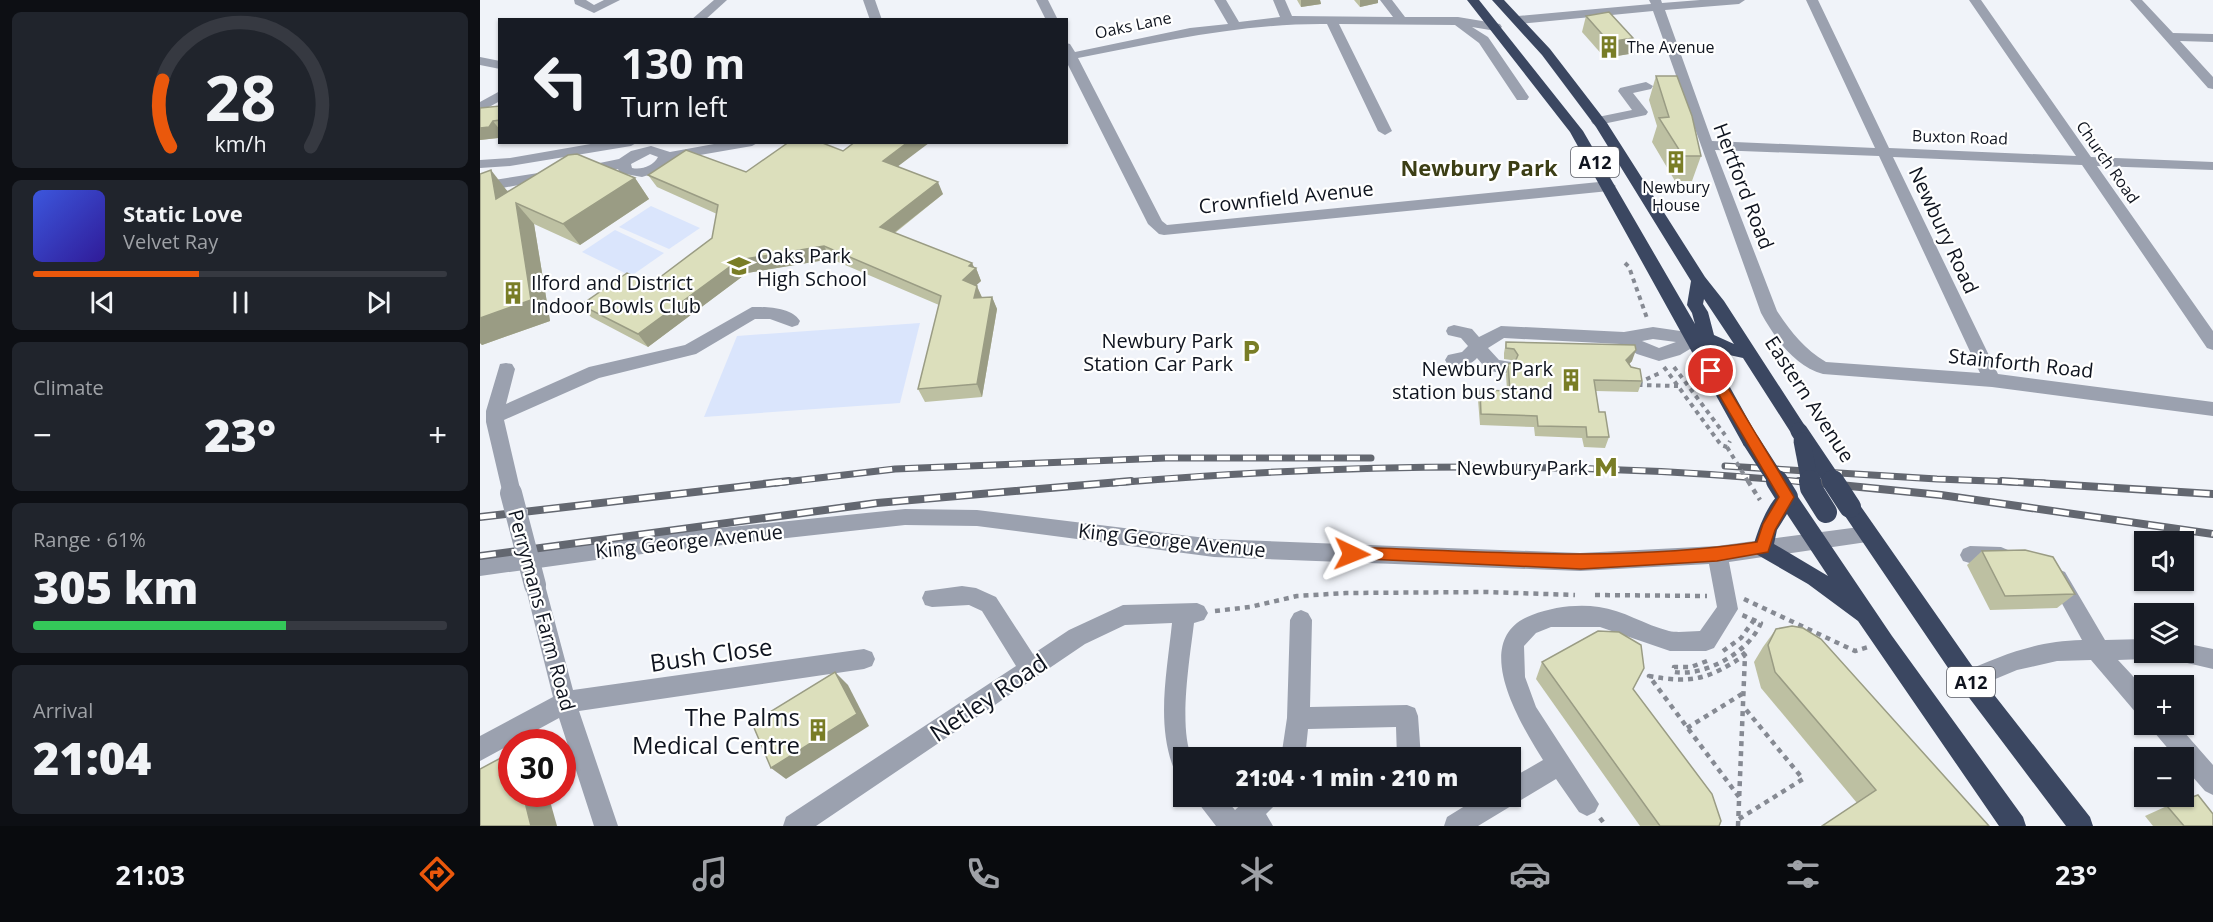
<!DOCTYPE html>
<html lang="en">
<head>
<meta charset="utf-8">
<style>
  :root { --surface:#171b24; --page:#20242c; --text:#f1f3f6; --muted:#9ea1a6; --line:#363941; --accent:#ea580c }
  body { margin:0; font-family:"Open Sans",sans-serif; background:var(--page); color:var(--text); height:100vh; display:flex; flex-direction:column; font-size:22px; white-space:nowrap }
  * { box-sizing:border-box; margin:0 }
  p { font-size:20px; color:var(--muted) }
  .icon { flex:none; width:33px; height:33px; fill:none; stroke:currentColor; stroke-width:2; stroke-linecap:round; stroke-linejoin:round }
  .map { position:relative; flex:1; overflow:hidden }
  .side { display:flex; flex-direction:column; gap:12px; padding:12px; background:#0d0f14; width:480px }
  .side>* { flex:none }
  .banner { position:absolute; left:18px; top:18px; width:570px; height:126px; border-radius:0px; box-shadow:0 2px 4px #0004; background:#171b24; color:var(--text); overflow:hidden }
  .controls { position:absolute; left:1654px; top:531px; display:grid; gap:12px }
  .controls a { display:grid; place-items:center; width:60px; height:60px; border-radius:0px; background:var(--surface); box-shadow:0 2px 4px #0004; font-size:30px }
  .speed { position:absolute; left:18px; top:729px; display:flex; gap:12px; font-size:30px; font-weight:700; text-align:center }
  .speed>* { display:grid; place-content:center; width:78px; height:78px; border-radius:50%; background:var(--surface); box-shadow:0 2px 4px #0004; line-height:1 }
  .speed .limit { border:9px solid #d22; background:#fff; color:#111 }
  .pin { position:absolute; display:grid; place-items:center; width:51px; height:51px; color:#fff; margin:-26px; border:3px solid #fff; border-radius:50%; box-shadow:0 2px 6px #0007 }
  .me { position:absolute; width:66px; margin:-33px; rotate:92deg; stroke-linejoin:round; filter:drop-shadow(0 0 4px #0008) }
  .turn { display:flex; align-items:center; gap:21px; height:126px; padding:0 24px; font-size:27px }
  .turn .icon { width:78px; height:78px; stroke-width:2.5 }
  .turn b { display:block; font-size:42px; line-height:51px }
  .big { font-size:45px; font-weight:800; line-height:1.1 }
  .side .widget { flex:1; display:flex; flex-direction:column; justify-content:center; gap:9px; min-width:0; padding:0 21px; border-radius:9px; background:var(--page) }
  .side .dial { align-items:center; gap:0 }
  .dial svg { height:156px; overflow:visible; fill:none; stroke:var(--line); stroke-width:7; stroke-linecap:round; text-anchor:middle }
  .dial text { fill:var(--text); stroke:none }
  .song { display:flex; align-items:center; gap:18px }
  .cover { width:72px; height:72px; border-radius:9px; background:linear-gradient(135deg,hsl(230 70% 55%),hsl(250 70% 35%)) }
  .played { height:6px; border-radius:3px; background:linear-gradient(90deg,var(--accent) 40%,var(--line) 40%) }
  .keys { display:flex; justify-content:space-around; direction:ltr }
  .heat { display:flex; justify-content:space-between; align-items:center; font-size:33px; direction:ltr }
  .charge { height:9px; border-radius:4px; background:linear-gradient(90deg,#34c759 61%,var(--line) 0) }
  .trip { position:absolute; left:693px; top:747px; width:348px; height:60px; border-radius:0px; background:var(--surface); box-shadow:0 2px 4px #0004; font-weight:800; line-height:60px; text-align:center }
  .menu { display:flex; height:96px; justify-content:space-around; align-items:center; background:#090b0e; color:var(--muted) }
  .menu .icon { width:42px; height:42px }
  .menu .current { color:var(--accent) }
  .menu b { font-size:27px; color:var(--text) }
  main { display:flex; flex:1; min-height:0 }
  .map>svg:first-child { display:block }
  .green { fill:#dae5fc }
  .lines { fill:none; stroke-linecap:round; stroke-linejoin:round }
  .path-far1 { stroke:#868a93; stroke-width:4; stroke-dasharray:4.5 4.5; stroke-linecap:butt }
  .path { stroke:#868a93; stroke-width:4.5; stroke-dasharray:5 5; stroke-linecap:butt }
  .minor { fill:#9ba1af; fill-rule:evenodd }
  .highway { fill:#3b4761; fill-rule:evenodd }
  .rail-far1-casing { stroke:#636770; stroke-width:7 }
  .rail-casing { stroke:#636770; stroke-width:8 }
  .rail-far1 { stroke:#fff; stroke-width:4.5; stroke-dasharray:13; stroke-linecap:butt }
  .rail { stroke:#fff; stroke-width:5; stroke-dasharray:16; stroke-linecap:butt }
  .path-bridge-far1 { stroke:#868a93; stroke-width:4; stroke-dasharray:4.5 4.5; stroke-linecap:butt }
  .path-bridge { stroke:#868a93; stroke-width:4.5; stroke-dasharray:5 5; stroke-linecap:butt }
  .minor-bridge { stroke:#9ba1af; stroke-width:22 }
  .highway-bridge-far1 { stroke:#3b4761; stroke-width:17 }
  .highway-bridge { stroke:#3b4761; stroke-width:22 }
  .wall { fill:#bdc0a2 }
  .shaded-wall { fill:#9a9c84 }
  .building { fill:#dcdfbc; stroke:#9a9c84; stroke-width:1.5 }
  .route { fill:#ea580c; stroke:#983908; stroke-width:1.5 }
  .labels { text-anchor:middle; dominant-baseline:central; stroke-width:4.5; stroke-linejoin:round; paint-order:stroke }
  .far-street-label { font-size:16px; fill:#0f141f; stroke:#fff }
  .far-poi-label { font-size:16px; fill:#0f141f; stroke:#fff; text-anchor:start }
  .shield { fill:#fff; stroke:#575a62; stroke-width:1.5 }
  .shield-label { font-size:18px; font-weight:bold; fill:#0f141f }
  .street-label { font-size:20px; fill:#0f141f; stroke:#fff }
  .poi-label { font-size:20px; fill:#0f141f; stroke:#fff; text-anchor:end }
  .far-district-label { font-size:22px; font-weight:bold; fill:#3c3e15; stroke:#fff }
  .near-street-label { font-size:24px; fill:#0f141f; stroke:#fff }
  .near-poi-label { font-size:24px; fill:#0f141f; stroke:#fff; text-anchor:end }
</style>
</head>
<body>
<main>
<section class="side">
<div class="widget dial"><svg viewBox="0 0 100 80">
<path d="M14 69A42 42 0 1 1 86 69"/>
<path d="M14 69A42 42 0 0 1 10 35" stroke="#ea580c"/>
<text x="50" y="56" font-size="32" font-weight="700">28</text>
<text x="50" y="72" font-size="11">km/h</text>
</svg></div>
<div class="widget">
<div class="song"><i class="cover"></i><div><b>Static Love</b><p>Velvet Ray</p></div></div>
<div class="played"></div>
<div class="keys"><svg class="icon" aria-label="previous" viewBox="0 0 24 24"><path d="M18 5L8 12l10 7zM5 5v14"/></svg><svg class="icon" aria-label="pause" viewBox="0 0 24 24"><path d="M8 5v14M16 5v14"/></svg><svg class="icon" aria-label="next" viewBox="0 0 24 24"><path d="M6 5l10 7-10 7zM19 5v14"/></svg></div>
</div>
<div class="widget"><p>Climate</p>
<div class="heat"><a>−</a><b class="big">23°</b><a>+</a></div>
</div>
<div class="widget"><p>Range · 61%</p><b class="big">305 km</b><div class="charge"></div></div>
<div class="widget"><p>Arrival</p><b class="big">21:04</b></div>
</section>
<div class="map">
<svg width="1733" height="826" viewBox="0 0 1733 826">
  <rect width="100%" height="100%" fill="#f0f3f9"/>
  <g class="green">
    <path d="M171,206L220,228L189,249L139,227Z"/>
    <path d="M135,230L184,253L151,276L102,252Z"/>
    <path d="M440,323L420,403L224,417L257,336Z"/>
  </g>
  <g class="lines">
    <g class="path-far1">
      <path d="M1145,263L1149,267L1168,321"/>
      <path d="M1306,364L1312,373H1318"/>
      <path d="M1184,367L1241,445L1247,447L1250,441"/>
      <path d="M1194,367L1245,435"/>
      <path d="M1158,383L1180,373"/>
      <path d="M1158,385L1198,386"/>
    </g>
    <g class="path">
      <path d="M1115,595L1227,596"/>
      <path d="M1264,599L1375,651L1388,647"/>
      <path d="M735,611L770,607L817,596L866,593L1007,592L1095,595"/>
      <path d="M1243,651L1261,638L1274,620"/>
      <path d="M1227,661L1211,667H1194V672C1225,677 1269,652 1281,623L1262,615"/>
      <path d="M1207,728L1262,694"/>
      <path d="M1259,797L1169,676C1212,684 1229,679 1265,655"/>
      <path d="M1120,818L1126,826"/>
      <path d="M1259,819L1323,779L1263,706"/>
      <path d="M1258,826L1265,655L1259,649"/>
    </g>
    <g class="minor">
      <path d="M94,0H106L114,5L124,0H140L114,13L95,4Z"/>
      <path d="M234,0H247L225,20H211Z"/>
      <path d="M383,0H395L402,20H390Z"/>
      <path d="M556,0H568L578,20H566Z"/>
      <path d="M734,0H746L759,22L800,17L793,0H805L812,16L913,17L900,0H912L925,17H978L1020,24L1022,27L1016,31L992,27L1008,37L1049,97L1047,100H1037L999,43L975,25L859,24L912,131L905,135L898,131L847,24C763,23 680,42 598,58L682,221L687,225L1129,181L1136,186L1129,191L684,235L679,234L668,224L586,61V43L590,44L595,52L710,28L748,24Z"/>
      <path d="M1169,0H1181L1182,3L1220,0H1265L1259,4L1185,10L1232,141L1395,148L1326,0H1338L1409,148L1596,156L1489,0H1501L1611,157L1733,162V170L1617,166L1733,331V350L1727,348L1602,165L1413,157L1518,374L1733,402V416L1512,387L1343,374C1314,366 1295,338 1281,313L1173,11L1038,24L1032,20L1038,16L1171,4ZM1235,150L1399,156L1500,373L1346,362C1324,349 1311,332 1297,311Z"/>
      <path d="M1650,0H1662L1693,33L1733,34V42L1700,41L1733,77V89L1728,88Z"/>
      <path d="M0,57L20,61V69L0,65Z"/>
      <path d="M1166,82L1173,86L1171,89L1153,93L1168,112L1166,115L1118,125L1113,124L1111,121L1113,118L1152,110L1138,91L1140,88Z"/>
      <path d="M20,91V101L0,112V102Z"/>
      <path d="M122,142H158L151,146L30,166L0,168V160L30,158Z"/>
      <path d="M245,142H279L272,146L191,160L178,172L162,177L140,173L138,169L105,174L98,170L105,166L139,159L151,151L171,146L190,152ZM170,154L178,157C173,166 162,170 152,168L151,164Z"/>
      <path d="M71,171L76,172L78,175L76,178L6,191L0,189V177L8,181Z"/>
      <path d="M272,307C287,307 311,307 320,321L318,325L312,327L290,319H275L216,354L119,378L24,420L41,493L38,499L31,501L24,499L6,422V411L20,364L26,363L32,364L35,369L26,404L109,367L205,345Z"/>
      <path d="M974,325L992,329L999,337L1021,326L1144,332L1173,327L1214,333L1220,335L1222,339L1220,343L1200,355L1179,361L1157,354L1140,344L1024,338L1008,348L1019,360L1031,362L1034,367L1031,372L1025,373L1008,371L997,358C990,366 978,368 968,365L965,360L968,355L982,352L988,346L981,338L968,335L966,331L968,327ZM1173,339L1196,342L1179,348L1162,341Z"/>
      <path d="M425,509L497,510L734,539L1100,553L1237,546L1387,526L1394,528L1397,534L1394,540L1387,542L1249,562L1258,609L1234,648L1226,651H1190L1120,627H1071L1056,633L1044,646L1045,677L1056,707L1119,804L1115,812L1107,816L1099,812L1076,779L998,826H964L967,817L1001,796H1030V779L1063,760C1040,723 988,639 1052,615C1073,607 1097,604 1119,607C1143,610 1165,625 1189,631C1198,633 1210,631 1220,631L1237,607L1229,564L1100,571L734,557L497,526L425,525L145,556L0,576V558L145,538Z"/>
      <path d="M1490,546L1521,547L1528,550L1531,556L1528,562C1515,567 1496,566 1483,561L1480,555L1483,549Z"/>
      <path d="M1578,569L1585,572L1625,640L1665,639V652H1674L1673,656L1665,659L1638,660L1665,689V717L1657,714L1611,660L1577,661L1537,670L1489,690L1481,687L1478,680L1481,673C1523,655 1556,641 1602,640L1568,578L1571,572Z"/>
      <path d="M55,576L62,579L65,585L93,690L384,649L392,652L395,659L392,666L384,669L99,711L138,826H114L79,718L0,761V736L73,697L45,585L48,579Z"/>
      <path d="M482,586L496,588L516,597L553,654L589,630L643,605L717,603L724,606L728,613L724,620L714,623C710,657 698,727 712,758H704V777L696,774C675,727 687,673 692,623L645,625L605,644L336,826H303L306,817L536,666L502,611L489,605L452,607L445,605L442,598L445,591Z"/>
      <path d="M821,610L828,613L832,620L830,707L927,705L935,708L938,716L941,758H917L916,727L828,729L825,758H801L807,718L810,620L814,613Z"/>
      <path d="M1704,643L1733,649V669L1690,659L1687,652H1704Z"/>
      <path d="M1671,724H1697L1733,765V795L1725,791L1704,767V758H1696L1674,732Z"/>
      <path d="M715,796H743L755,810L770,796H800L796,804L786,814L793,826H736L719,804Z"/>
    </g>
    <g class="highway">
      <path d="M987,0H999L1103,131L1215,324L1212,313L1207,305L1211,281L1116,127L1062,55L1012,0H1024L1070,49L1127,123L1225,277L1244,301L1325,426L1328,431L1325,436L1319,438L1313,436L1263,358L1240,353L1227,346L1280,441L1278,446L1271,448L1264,446L1090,132ZM1224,299L1254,344L1234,335L1228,312L1223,304Z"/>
      <path d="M1307,489L1314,491L1412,636L1543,817L1546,826H1519L1378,621L1328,584L1276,554L1273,548C1277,531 1290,495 1307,489ZM1307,514L1348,576L1294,544L1297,530Z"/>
      <path d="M1370,499L1377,501L1497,673L1610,817L1613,826H1586L1481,687L1363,513L1360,507L1363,501Z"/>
    </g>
    <g class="rail-far1-casing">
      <g id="rail-far1">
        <path d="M1245,466L1457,479L1564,483"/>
        <path d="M296,483L415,469L686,458H891"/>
        <path d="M633,483C866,463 1102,460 1335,483"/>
      </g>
    </g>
    <g class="rail-casing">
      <g id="rail">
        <path d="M1319,481L1461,495L1733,534"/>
        <path d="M1522,481L1733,494"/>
        <path d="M0,517L309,481"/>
        <path d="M0,556L397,503L651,481"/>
      </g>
    </g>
    <use href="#rail-far1" class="rail-far1"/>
    <use href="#rail" class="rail"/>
    <path class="path-bridge-far1" d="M1247,447L1269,483"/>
    <path class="path-bridge" d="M1268,481L1280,500"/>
    <path class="minor-bridge" d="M31,493L55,585"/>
    <g class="highway-bridge-far1">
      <path d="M1319,431L1354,483"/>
      <path d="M1271,441L1298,483"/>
      <path d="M1322,441L1330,483"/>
    </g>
    <g class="highway-bridge">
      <path d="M1297,481L1307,497"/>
      <path d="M1330,481L1331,488L1346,512"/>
      <path d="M1353,481L1370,507"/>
    </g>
  </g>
  <g class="wall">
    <path d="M817,0H840L841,4L821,7Z"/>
    <path d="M874,0H898V3L880,7Z"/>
    <path d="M1106,16L1153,38L1149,54L1125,58L1102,32Z"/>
    <path d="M1176,76L1221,156L1212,181H1195L1172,142L1177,126L1169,100Z"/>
    <path d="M20,106V135L18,138L0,140V108Z"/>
    <path d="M375,142H449L418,166L463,194L415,233L492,263L494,267L496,268L501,281L496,285L502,297H512L517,309L502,397L445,402L438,389L459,305L351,259L267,273L168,347L111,317L101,305L171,284L232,238L237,214L177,187L168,175L266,172L363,151Z"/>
    <path d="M0,174L28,191L155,178L169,199L100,245L54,224L70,321L2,345L0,343Z"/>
    <path d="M1026,342L1152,361L1149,364L1162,381L1158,392L1116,391L1119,412L1129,437L1125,448L1104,447L1102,438L1055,436L1054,427L1000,425L998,400L1000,390H1027L1026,375L1028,364L1034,363L1031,360L1024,359V353Z"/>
    <path d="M1502,551L1595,594L1577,608L1510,610L1487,565Z"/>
    <path d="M1296,629L1509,826L1377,803L1281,688L1274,662L1283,647Z"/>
    <path d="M1062,662L1153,689L1239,826H1160L1056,679Z"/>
    <path d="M1687,806L1733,826H1673L1665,816Z"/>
  </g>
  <g class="shaded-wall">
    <path d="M821,0H840L841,4L821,7Z"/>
    <path d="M880,0H898V3L880,7Z"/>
    <path d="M1153,38L1149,54L1125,58L1129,42Z"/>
    <path d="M13,121L20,130V135L18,138L0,140V128Z"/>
    <path d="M428,142L449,143L409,173L403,161Z"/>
    <path d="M11,170L28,192L16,199Z"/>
    <path d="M155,178L169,199L100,245L83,224Z"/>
    <path d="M458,182L463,194L406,239L400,227Z"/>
    <path d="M36,203L54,224L70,321L2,345L0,343V318Z"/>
    <path d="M344,246L351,259L267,273L168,347L158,334L259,260Z"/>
    <path d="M492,263L495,270L496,268L501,281L488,293L483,280L489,266Z"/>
    <path d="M497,286L502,298H494Z"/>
    <path d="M512,297L517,309L502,397L497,384Z"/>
    <path d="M1156,350L1152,361L1143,371L1146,360Z"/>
    <path d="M355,672L368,685L389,726L306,779L291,768Z"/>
    <path d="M43,794H68L77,826H51Z"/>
  </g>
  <g class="building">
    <path d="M1129,12L1153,38L1129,42L1106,16Z"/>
    <path d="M1176,76H1197L1212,116L1221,156H1203L1179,118L1189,117Z"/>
    <path d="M20,106V120L13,121L9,127L0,128V108Z"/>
    <path d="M309,142H340L363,151L375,142H428L403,161L458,182L400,227L492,263L489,266L496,268L483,280L497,286L494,298L512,297L497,384L438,389L461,296L344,246L259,260L158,334L101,305L147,273L171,284L232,238L238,205L168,175L206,150L266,172Z"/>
    <path d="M97,154L155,178L83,224L36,203L51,300L0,318V174L11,170L16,199L88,155Z"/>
    <path d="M1026,342L1155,345L1156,350L1146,360L1151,367L1160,369L1162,381L1114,380L1119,412H1125L1129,437H1107L1106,427L1058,426L1057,416L1001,414L1000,390L1030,391L1028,364L1035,362L1038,355L1034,349L1026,348Z"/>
    <path d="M1545,550L1573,557L1595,594L1525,596L1502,551Z"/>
    <path d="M1312,626L1323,628L1341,639L1509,826H1342L1396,790L1295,672L1288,645L1296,629Z"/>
    <path d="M1118,631L1139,632L1161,645L1164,668L1153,689L1232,794L1241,821L1239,826H1180L1062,662Z"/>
    <path d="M355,672L377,714L291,768L272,723Z"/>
    <path d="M32,752V794H43L51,826H0V769Z"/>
    <path d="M1718,795L1733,814V826H1704L1687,806Z"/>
  </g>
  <path class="route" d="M1231,366L1236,368L1314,497L1295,530L1288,552L1237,561L1101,569L866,558L864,554L866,549L872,547C1007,552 1142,562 1277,542L1283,524L1299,497L1225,371Z"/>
  <defs>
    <g id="building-bare" transform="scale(1.8)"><path d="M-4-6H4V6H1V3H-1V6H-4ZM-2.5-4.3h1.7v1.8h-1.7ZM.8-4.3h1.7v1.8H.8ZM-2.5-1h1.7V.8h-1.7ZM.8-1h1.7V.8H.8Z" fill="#797d26" stroke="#fff" stroke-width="2.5" paint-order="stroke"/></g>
    <g id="school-bare" transform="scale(1.8)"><path d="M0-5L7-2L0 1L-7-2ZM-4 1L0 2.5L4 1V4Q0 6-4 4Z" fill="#797d26" stroke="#fff" stroke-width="2.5" paint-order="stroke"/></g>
    <g id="parking-bare" transform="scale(1.8)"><path d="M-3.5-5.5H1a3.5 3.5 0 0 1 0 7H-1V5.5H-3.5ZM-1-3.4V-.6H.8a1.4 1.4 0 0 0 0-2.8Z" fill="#797d26" stroke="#fff" stroke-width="2.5" paint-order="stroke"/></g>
    <g id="metro-bare" transform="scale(1.8)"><path d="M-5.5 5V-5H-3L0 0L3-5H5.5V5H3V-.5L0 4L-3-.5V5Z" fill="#797d26" stroke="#fff" stroke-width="2.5" paint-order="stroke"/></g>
  </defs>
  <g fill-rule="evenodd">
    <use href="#building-bare" x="1129" y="47"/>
    <use href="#building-bare" x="1196" y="162"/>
    <use href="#school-bare" x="259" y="266"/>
    <use href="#building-bare" x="33" y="293"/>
    <use href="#parking-bare" x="771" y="351"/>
    <use href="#building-bare" x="1091" y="380"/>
    <use href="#metro-bare" x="1126" y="467"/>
    <use href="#building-bare" x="338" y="730"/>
  </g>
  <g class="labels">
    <g class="far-street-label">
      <text transform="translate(653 25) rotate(-12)">Oaks Lane</text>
      <text transform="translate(1480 137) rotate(2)">Buxton Road</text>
      <text transform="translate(1628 162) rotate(55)">Church Road</text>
    </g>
    <g class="far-poi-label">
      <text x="1147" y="47">The Avenue</text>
      <text x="1196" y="187" text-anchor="middle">Newbury<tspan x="1196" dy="18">House</tspan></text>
    </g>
    <g class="shield">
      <rect x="1091" y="147" width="48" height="30" rx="4.5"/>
      <rect x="1467" y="667" width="48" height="30" rx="4.5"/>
    </g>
    <g class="shield-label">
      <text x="1115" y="162">A12</text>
      <text x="1491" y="682">A12</text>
    </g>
    <g class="street-label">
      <text transform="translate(1264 186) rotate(69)">Hertford Road</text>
      <text transform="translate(806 197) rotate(-6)">Crownfield Avenue</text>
      <text transform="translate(1464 230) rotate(65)">Newbury Road</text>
      <text transform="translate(1541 363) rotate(6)">Stainforth Road</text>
      <text transform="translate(1330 399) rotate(57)">Eastern Avenue</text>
      <text transform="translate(692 540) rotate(6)">King George Avenue</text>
      <text transform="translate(209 541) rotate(-6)">King George Avenue</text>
      <text transform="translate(62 610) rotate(75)">Perrymans Farm Road</text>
    </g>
    <g class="poi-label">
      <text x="277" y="255" text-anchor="start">Oaks Park<tspan x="277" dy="23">High School</tspan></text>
      <text x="51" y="282" text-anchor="start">Ilford and District<tspan x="51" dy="23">Indoor Bowls Club</tspan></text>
      <text x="753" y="340">Newbury Park<tspan x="753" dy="23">Station Car Park</tspan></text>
      <text x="1073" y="368">Newbury Park<tspan x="1073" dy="23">station bus stand</tspan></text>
      <text x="1108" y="467">Newbury Park</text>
    </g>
    <g class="far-district-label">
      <text x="999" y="167">Newbury Park</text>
    </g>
    <g class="near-street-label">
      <text transform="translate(231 654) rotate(-8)">Bush Close</text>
      <text transform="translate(508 697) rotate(-34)">Netley Road</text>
    </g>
    <g class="near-poi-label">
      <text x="320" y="716">The Palms<tspan x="320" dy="28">Medical Centre</tspan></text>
    </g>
  </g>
</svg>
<div class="controls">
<a><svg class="icon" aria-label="sound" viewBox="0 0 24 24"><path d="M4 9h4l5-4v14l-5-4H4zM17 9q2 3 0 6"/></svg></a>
<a><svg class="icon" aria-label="layers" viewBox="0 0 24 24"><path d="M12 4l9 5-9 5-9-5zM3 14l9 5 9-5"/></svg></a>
<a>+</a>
<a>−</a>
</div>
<div class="speed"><div class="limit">30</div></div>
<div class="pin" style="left:1231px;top:371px;background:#d93025"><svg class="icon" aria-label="arrive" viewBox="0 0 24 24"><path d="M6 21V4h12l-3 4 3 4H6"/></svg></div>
<svg class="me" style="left:872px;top:554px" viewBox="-20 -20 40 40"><path d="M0-17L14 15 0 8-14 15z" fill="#ea580c" stroke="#fff" stroke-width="4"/></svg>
<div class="trip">21:04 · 1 min · 210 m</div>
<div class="banner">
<div class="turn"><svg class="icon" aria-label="left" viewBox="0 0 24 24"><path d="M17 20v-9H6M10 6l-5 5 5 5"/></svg><div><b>130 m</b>Turn left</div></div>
</div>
</div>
</main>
<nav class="menu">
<b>21:03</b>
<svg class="icon current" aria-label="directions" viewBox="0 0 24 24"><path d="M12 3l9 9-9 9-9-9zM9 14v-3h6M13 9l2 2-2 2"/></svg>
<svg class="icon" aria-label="music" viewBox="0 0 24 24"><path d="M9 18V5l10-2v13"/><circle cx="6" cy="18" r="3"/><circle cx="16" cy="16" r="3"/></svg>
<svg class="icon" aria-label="phone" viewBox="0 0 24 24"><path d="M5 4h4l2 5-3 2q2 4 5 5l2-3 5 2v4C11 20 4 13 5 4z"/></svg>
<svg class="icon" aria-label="climate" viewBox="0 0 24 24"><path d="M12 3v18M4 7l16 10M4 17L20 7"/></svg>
<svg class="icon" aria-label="car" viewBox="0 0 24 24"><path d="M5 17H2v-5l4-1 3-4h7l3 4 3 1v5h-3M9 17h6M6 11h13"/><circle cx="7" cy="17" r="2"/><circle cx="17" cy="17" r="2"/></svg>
<svg class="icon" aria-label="filters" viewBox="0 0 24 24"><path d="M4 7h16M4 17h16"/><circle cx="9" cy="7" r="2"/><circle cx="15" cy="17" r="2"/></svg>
<b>23°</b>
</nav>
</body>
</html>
